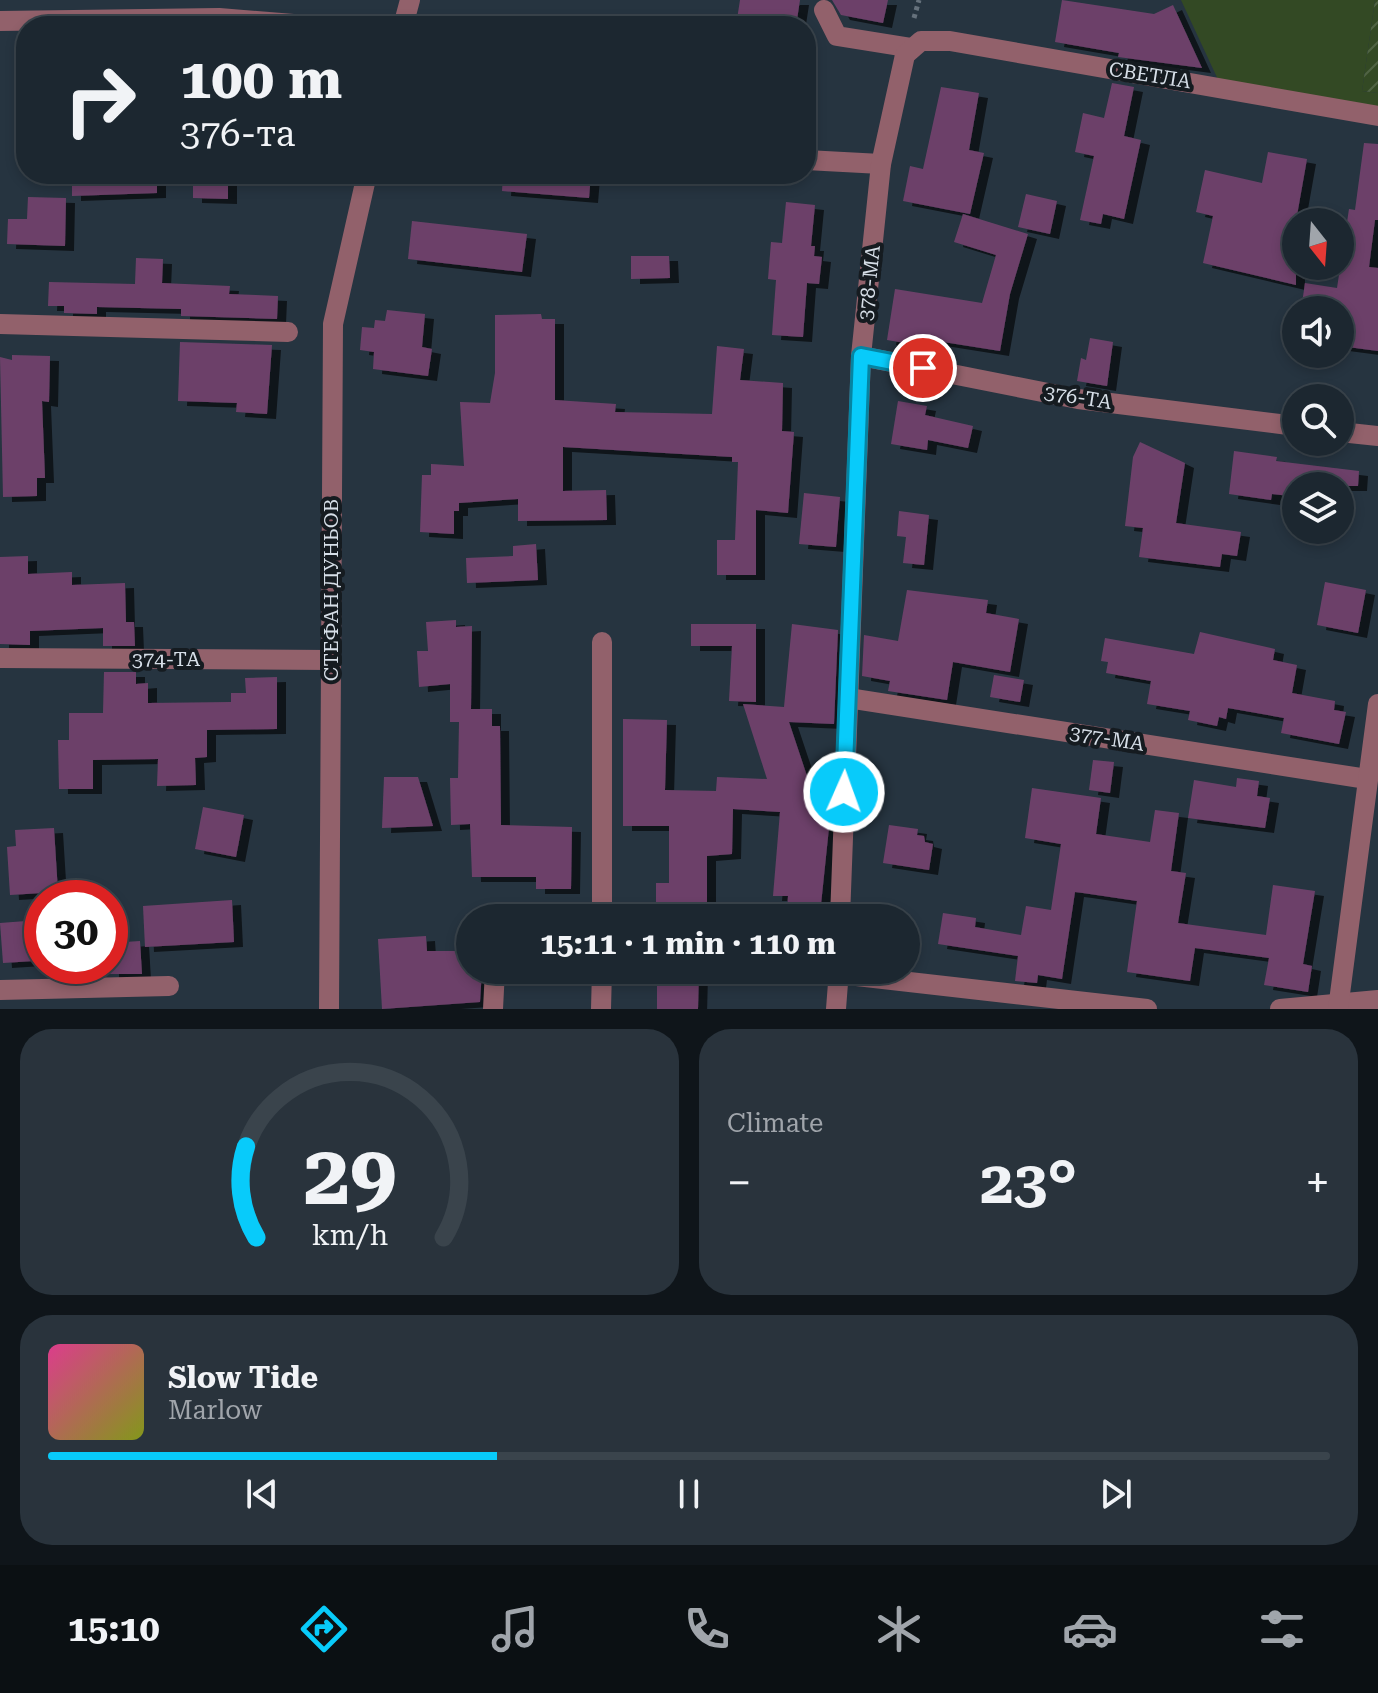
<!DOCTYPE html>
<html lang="en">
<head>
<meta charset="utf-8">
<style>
  :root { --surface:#1c2730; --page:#29333c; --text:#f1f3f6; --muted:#a0a5ab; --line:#3a444c; --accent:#08cbfa }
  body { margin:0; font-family:"Roboto Serif",serif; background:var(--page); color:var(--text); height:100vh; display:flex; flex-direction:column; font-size:30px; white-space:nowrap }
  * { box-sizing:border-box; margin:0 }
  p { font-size:26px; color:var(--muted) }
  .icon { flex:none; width:44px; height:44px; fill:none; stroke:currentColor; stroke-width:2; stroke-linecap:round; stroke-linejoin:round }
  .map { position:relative; height:1009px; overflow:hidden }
  .details { display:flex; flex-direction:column; gap:20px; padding:20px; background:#0f151a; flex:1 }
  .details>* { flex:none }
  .guide { position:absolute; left:16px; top:16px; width:800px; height:168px; border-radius:32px; box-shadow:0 4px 12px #0003,0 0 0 2px var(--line); background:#1c2730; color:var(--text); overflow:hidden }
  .needle { width:52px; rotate:163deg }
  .controls { position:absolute; left:1282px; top:208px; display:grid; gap:16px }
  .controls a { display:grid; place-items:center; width:72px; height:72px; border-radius:50%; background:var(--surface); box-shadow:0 4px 12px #0003,0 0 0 2px var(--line); font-size:40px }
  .speed { position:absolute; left:24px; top:880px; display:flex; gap:16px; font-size:40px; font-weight:700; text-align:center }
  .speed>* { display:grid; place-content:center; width:104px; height:104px; border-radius:50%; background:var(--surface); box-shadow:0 4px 12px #0003,0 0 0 2px var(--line); line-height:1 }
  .speed .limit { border:12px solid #d22; background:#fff; color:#111 }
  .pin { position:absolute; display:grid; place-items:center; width:68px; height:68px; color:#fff; margin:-34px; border:4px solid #fff; border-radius:50%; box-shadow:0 2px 8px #0007 }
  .me { position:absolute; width:88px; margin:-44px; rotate:2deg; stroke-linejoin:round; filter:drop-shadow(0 0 6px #0008) }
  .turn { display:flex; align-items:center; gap:28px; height:168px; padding:0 32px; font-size:36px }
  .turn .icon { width:104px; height:104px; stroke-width:2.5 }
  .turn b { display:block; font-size:56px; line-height:68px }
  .big { font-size:60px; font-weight:700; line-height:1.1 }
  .details .widget { flex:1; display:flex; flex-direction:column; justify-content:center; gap:12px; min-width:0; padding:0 28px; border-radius:32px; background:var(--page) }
  .details .dial { align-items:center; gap:0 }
  .dial svg { height:208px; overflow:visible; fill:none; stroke:var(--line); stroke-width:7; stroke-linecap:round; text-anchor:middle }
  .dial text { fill:var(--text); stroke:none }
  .song { display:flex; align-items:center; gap:24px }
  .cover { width:96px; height:96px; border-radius:12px; background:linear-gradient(135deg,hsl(330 70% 55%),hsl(70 70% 35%)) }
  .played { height:8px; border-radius:4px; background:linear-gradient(90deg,var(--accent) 35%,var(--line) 35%) }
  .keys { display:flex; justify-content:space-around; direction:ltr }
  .heat { display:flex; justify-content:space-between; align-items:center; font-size:44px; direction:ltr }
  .details .tiles { flex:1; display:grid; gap:20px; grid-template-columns:1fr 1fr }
  .widget:last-child { grid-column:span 2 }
  .trip { position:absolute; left:456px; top:904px; width:464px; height:80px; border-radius:40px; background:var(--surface); box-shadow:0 4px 12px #0003,0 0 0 2px var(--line); font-weight:700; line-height:80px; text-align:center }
  .tabs { display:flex; height:128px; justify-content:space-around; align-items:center; background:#0b1013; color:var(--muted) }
  .tabs .icon { width:56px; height:56px }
  .tabs .on { color:var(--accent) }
  .tabs b { font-size:36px; color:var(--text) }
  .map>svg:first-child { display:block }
  .grass { fill:#334924 }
  .garden { fill:url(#garden-furrows) }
  .building { fill:#6c4169; filter:url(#shadow) }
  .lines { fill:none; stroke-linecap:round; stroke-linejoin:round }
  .path { stroke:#65717c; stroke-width:5; stroke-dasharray:4 4; stroke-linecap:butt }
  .minor { stroke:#92616b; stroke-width:20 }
  .route-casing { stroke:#0584a2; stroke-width:20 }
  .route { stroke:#08cbfa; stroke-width:14 }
  .labels { text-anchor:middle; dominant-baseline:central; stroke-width:8; stroke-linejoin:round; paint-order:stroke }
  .street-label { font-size:20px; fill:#d6dee7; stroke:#151b20 }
</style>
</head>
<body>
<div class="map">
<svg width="1378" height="1009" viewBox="0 0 1378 1009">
  <defs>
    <pattern id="garden-furrows" width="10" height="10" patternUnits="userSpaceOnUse" patternTransform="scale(2)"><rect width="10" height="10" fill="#334924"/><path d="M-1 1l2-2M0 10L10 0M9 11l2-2" fill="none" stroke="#506344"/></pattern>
    <filter id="shadow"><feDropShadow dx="9" dy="5" stdDeviation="0" flood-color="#0009"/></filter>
  </defs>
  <rect width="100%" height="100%" fill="#263440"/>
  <path class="grass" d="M1181,0H1375L1362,91L1378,93V116L1221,86Z"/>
  <path class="garden" d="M1375,0H1378V93L1362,91Z"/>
  <g class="building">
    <path d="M740,0H800L796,26H736Z"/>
    <path d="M832,0H888L883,23L841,15Z"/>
    <path d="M1062,0L1154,14L1173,5L1202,68L1118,57L1119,53L1055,42Z"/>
    <path d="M1112,83L1134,87L1124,136L1141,140L1124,219L1103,214L1101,224L1080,220L1094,156L1075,152L1083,113L1104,118Z"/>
    <path d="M941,87L979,93L969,150L984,153L970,214L903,201L910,166L923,169Z"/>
    <path d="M1364,143L1378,144V220H1375L1369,267L1378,268V351L1340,346V310H1301L1305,283L1337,288L1349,209L1355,210Z"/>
    <path d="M1268,152L1307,159L1296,221V285L1203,263L1213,216L1196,212L1205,170L1262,183Z"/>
    <path d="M72,174H157V193L72,196Z"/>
    <path d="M193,174H228V199L193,198Z"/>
    <path d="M503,174H591L589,198L502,191Z"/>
    <path d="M1026,194L1057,201L1050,234L1018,227Z"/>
    <path d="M28,197L66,198L65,246L7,244L8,219H27Z"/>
    <path d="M786,202L815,205L811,246H815L814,256L822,257L819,284L807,283L803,337L772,335L776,280L768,279L771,242L782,243Z"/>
    <path d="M963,214L1028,234L1010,294L1000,351L918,338L917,345L887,340L895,289L982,303L996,255L954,242Z"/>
    <path d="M412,221L527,234L522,272L408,259Z"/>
    <path d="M631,256H669L670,278L631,279Z"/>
    <path d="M136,258L163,259L162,283L230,286L229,294L278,296L277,319L181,316V309L97,307V314L64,313V306H48L49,282L135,284Z"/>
    <path d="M387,310L425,314L422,347L432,349L428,376L373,369L374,352L360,350L362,327L374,328L375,320L385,321Z"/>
    <path d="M541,314L542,319H555V400L616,404L615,412L712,414L717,346L744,349L740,380L783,383L782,431L794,432L788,513L756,510V575H717V540H735L738,462H732V457L563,447V491L606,490L607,520L518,521V499L459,503V511H454V534L420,532L422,475H431V464L464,466L460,402L490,403L495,373V315Z"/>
    <path d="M1090,338L1113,342L1107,386L1077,381L1081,358L1086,360Z"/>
    <path d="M180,342L272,345L267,414L236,412L237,403L178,401Z"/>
    <path d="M12,355L50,356L49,402L42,401L45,478H37V496L3,497L0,357L12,360Z"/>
    <path d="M898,401L927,406L925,415L973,426L968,448L928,440L927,450L891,444Z"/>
    <path d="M1140,442L1185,463L1176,523L1241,532L1237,556L1222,554L1220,567L1139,557L1143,528L1125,526L1133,457Z"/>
    <path d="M1234,451L1277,457L1276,461L1359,471L1358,486H1292L1290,496L1272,494L1271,500L1229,494Z"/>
    <path d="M804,493L840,497L836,547L799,544Z"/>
    <path d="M899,511L929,515L924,565L903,563L906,537L897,536Z"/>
    <path d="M536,544L538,580L467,583L466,558L513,556V546Z"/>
    <path d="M28,556V574L72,572V585L125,583L126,622H134L135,646H103V628L30,631V645L0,644V557Z"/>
    <path d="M1325,582L1366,590L1358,633L1317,625Z"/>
    <path d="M907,590L988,600L986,613L1019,619L1010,672L953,662L947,700L888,691L890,681L862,676L864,635L898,641Z"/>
    <path d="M456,620V627L472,626L471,709H492V726H500L501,825L572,827L571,889H536V877H472L470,824L451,825L450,778H458L459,722H450V684L419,687L417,651H428L426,622Z"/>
    <path d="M691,624H756V702L729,701L732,646H691Z"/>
    <path d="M792,624L838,630L834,724L789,722L809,782H814L813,818H830L820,914L787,913L788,896H773L780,812L733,809L732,854L707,856V908H656V883H669V826H623V719L667,720L665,790L716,791L717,777L767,779L743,704L784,707Z"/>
    <path d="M1200,632L1275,649L1273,660L1297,665L1292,693L1335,701L1334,710L1346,712L1339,744L1281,733L1284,718L1228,708L1226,719L1219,717L1217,726L1188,720L1190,711L1147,704L1151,681L1106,673L1108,662L1101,661L1105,638L1194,654Z"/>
    <path d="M104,672H136V684L148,683V703L231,702V693H246L245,678L277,677V729L207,730V757L195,758L196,785L157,786L158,759L93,760V789H59L58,740H69V713H103Z"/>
    <path d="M994,675L1024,680L1020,702L990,697Z"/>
    <path d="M1093,760L1114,762L1110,793L1089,790Z"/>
    <path d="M384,777H418L433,826L382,828Z"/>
    <path d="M1237,778L1259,781L1257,796L1270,798L1265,828L1188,818L1194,780L1236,787Z"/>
    <path d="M1032,788L1101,798L1096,834L1150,842L1155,810L1179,813L1171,871L1186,873L1178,923L1266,935L1273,885L1315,891L1303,964L1312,966L1308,992L1264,985L1269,958L1195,948L1190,981L1127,972L1137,901L1083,893L1075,892L1062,979L1038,975L1037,983L1015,981L1018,956L938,944L943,913L976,918L975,927L1021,935L1026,906L1051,910L1061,844L1025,838Z"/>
    <path d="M203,807L244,815L236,857L195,849Z"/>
    <path d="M889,825L918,829L917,835L924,836L925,842L933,844L929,870L883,863Z"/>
    <path d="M54,828L58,892L10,895L7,847L16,846L15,830Z"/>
    <path d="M232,900L234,942L145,947L143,906Z"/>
    <path d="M26,921L34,961L3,963L0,923Z"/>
    <path d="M426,936L427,951H470V970H482L480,1002L382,1009L378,939Z"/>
    <path d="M140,941L142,974H110V943Z"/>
    <path d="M657,970H699L698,1009H657Z"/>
  </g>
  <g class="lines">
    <path class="path" d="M914,18L919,0"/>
    <g class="minor">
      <path d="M824,10L837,36L912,48"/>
      <path d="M0,21L219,18L318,26"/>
      <path d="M403,26L410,0"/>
      <path d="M806,160L881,164"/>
      <path d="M0,324L288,332"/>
      <path d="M861,356L1078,399L1296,426"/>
      <path d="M1340,432L1378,436"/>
      <path d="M0,658L331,660"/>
      <path d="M848,698L1367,779"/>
      <path d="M602,918V642"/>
      <path d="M840,918L861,356L881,164L905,55L921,41H950L1378,116"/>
      <path d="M839,974L1147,1009"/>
      <path d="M0,990L169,986"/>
      <path d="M329,1009L333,324L367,174"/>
      <path d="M493,1009L495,970"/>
      <path d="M601,1009L602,970"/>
      <path d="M836,1009L839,970"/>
      <path d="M1280,1009L1378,1000"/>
      <path d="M1338,1009L1378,704"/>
    </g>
  </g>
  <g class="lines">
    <g class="route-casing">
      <path id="route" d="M844,792L861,356L923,368"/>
    </g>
    <use href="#route" class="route"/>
  </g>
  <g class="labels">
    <g class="street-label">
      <text transform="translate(1150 75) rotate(9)">СВЕТЛА</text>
      <text transform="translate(869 283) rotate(-84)">378-МА</text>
      <text transform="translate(1078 397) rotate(9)">376-ТА</text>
      <text transform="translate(331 590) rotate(-90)">СТЕФАН ДУНЬОВ</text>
      <text x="166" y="659">374-ТА</text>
      <text transform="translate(1107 738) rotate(9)">377-МА</text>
    </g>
  </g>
</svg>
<div class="controls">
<a><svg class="needle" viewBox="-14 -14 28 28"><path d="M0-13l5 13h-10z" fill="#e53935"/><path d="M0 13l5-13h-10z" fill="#a0a5ab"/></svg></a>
<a><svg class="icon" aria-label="sound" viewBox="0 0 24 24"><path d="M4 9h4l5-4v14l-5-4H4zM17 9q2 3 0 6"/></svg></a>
<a><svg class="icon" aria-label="search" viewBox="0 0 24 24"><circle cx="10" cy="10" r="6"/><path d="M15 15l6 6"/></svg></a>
<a><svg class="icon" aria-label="layers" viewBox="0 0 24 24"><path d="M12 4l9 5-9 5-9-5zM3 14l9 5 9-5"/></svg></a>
</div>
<div class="speed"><div class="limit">30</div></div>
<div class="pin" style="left:923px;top:368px;background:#d93025"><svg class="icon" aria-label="arrive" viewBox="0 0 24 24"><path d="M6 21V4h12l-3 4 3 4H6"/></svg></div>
<svg class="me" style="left:844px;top:792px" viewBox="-20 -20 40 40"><circle r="17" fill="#08cbfa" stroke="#fff" stroke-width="3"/><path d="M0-11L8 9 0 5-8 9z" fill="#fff"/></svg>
<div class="trip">15:11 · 1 min · 110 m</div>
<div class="guide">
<div class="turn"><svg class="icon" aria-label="right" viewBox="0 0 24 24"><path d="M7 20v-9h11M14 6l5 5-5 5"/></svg><div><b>100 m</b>376-та</div></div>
</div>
</div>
<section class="details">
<div class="tiles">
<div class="widget dial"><svg viewBox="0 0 100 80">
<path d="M14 69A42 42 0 1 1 86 69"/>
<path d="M14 69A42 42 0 0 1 10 34" stroke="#08cbfa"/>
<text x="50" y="56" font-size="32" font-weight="700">29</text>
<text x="50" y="72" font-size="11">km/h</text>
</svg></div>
<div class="widget"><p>Climate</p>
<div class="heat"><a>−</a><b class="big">23°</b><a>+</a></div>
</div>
<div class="widget">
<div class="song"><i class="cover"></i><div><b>Slow Tide</b><p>Marlow</p></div></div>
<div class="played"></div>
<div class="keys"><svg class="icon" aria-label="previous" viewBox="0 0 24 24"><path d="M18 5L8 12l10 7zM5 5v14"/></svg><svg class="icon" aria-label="pause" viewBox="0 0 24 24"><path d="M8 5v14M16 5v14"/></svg><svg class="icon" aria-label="next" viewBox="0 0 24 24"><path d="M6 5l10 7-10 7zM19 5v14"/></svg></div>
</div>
</div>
</section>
<nav class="tabs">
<b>15:10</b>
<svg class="icon on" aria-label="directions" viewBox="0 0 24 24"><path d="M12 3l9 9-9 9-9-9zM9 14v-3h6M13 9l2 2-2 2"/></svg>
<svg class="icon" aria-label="music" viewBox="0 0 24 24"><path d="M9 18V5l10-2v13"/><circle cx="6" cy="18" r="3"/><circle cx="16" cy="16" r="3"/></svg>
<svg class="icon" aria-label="phone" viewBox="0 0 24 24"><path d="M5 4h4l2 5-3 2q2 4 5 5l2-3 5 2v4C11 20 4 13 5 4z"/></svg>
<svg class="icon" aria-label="climate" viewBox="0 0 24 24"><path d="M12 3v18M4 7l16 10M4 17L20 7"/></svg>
<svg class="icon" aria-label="car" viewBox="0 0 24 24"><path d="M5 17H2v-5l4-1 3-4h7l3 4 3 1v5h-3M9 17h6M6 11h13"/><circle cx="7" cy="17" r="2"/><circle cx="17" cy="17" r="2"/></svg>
<svg class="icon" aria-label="filters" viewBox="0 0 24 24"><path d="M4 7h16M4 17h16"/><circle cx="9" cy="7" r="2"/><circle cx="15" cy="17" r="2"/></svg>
</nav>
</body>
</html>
